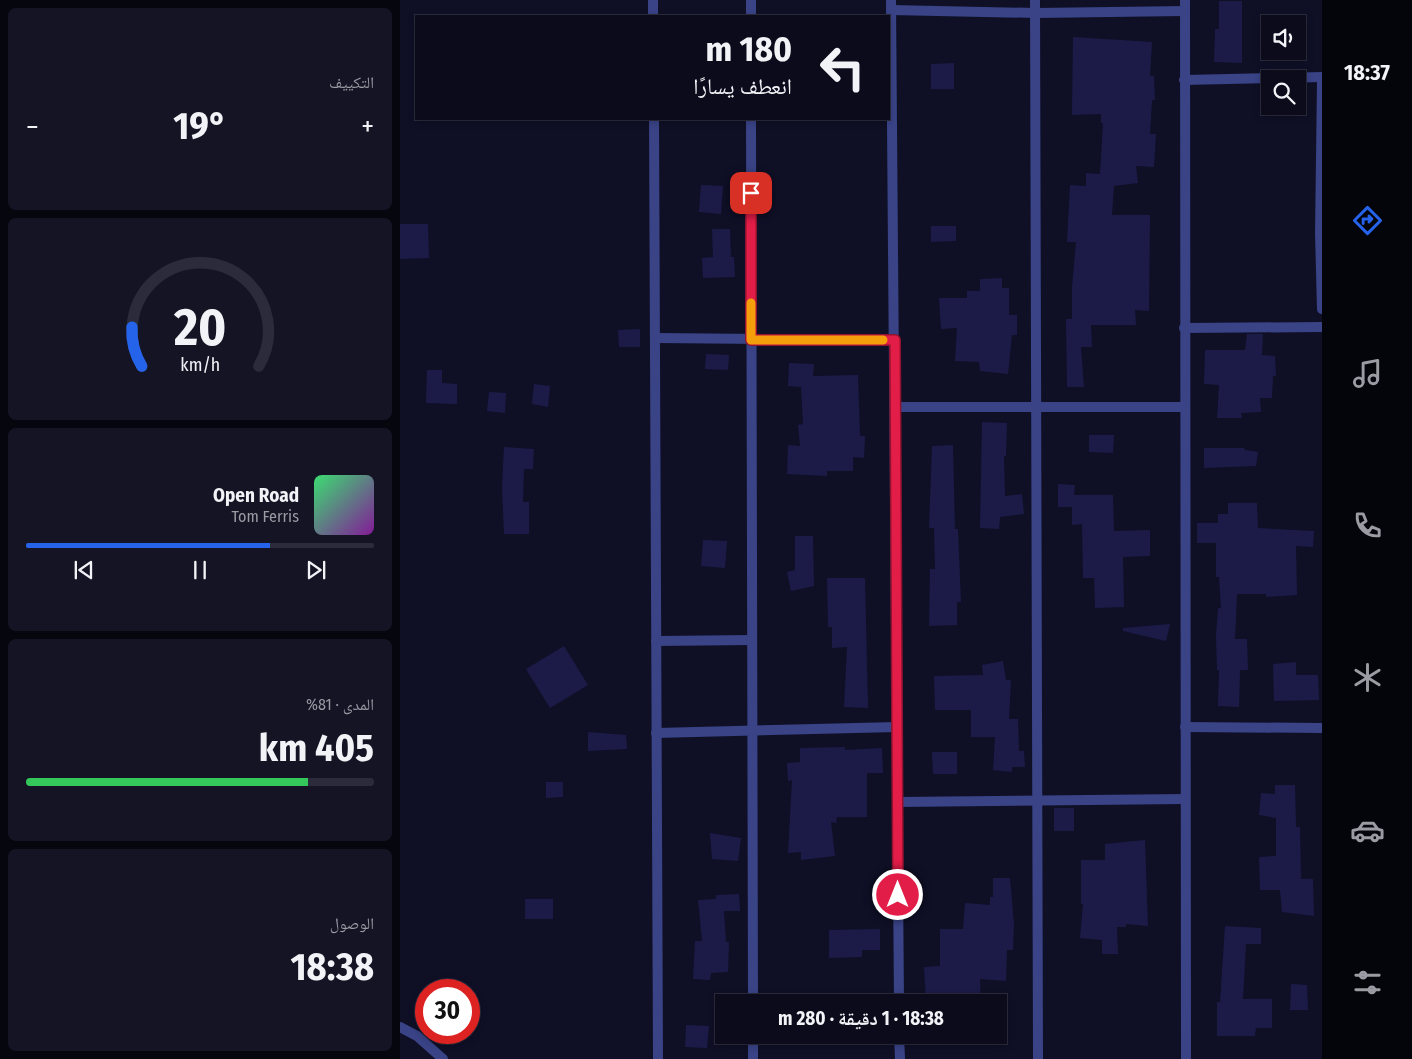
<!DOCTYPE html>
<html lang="ar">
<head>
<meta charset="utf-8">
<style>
  :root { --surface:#0b0b1c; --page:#141425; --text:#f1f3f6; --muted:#9a9ba3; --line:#2b2b3b; --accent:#2563eb }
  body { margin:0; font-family:"Fira Sans Condensed","Noto Naskh Arabic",sans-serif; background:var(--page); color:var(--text); direction:rtl; height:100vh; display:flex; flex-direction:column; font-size:19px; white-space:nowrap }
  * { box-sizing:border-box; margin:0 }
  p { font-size:16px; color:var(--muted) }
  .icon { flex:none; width:28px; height:28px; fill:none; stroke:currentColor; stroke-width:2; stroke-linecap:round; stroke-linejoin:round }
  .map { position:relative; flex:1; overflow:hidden; direction:ltr }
  .side { display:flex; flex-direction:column; gap:8px; padding:8px; background:#06060f; width:400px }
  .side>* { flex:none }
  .hud { position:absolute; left:15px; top:15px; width:475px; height:105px; border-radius:0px; box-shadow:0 2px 8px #0003,0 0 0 1px var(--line); direction:rtl; background:#0b0b1c; color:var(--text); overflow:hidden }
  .tools { position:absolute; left:861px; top:15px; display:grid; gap:10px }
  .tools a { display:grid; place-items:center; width:45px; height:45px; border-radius:0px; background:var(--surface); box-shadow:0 2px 8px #0003,0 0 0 1px var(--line); font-size:25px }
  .speed { position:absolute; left:15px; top:979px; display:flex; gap:10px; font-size:25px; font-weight:700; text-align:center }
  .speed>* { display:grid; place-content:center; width:65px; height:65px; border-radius:50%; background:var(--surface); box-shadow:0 2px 8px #0003,0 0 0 1px var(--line); line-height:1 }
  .speed .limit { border:8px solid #d22; background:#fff; color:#111 }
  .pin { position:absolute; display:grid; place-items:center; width:42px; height:42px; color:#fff; margin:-21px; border-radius:10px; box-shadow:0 2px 8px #0006 }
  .me { position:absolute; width:55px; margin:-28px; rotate:0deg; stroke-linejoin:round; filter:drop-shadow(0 0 4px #0008) }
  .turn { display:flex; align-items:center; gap:18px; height:105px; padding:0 15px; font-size:22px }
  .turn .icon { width:65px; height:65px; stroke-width:2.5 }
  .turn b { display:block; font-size:35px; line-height:42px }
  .big { font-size:38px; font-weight:700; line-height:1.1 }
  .side .card { flex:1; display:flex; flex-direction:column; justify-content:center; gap:8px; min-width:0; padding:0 18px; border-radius:8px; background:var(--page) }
  .side .dial { align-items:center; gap:0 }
  .dial svg { height:130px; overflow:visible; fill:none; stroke:var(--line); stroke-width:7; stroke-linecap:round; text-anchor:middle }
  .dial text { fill:var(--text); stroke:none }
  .song { display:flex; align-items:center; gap:15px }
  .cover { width:60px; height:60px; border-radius:8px; background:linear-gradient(135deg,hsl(140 70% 55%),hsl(290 70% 35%)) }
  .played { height:5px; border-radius:2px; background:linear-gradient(90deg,var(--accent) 70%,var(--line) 70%) }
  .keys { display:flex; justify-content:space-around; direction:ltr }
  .heat { display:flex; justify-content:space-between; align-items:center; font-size:28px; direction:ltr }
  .charge { height:8px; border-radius:4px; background:linear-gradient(90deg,#34c759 81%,var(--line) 0) }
  .trip { position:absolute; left:315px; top:994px; width:292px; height:50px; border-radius:0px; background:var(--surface); box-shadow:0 2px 8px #0003,0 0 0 1px var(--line); font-weight:700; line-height:50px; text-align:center; direction:rtl }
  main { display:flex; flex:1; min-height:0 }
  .menu { display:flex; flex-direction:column; width:90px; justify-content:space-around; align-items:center; background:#04040b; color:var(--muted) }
  .menu .icon { width:35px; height:35px }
  .menu .on { color:var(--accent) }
  .menu b { font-size:22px; color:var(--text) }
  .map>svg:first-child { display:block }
  .building { fill:#1c1b48 }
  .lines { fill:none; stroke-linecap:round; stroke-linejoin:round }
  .minor { stroke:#394386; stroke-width:10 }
  .route-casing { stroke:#92132f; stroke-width:12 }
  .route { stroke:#e11d48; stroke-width:9 }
  .slow { stroke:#f59e0b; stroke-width:9 }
</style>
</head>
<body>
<main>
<nav class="menu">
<b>18:37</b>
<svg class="icon on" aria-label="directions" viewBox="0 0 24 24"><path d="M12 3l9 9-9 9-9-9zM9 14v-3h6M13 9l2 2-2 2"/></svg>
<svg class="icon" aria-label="music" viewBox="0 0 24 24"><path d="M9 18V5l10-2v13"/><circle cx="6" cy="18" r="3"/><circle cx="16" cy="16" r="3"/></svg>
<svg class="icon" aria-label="phone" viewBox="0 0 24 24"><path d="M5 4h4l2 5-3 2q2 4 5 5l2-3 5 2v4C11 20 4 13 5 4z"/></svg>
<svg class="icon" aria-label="climate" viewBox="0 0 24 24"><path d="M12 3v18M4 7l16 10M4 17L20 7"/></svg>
<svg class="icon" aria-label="car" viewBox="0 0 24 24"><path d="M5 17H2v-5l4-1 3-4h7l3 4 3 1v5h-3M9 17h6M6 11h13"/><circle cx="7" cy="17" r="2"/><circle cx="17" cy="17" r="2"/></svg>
<svg class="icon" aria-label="filters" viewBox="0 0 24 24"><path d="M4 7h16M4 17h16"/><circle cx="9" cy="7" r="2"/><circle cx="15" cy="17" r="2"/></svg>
</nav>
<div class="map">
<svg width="922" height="1059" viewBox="0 0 922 1059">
  <rect width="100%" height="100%" fill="#0f0f26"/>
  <g class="building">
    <path d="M819,1H842V63L814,62L815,29H819Z"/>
    <path d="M673,37L752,42L750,76H754L755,100H752L750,134H756L754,167L736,166L738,183L714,186L712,215H750L749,311L735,310L736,325H691L692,347H681L684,387H667L666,319H672V287L676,242H667L670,185L686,186V173L700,174L703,123H701V114L672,115Z"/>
    <path d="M554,63V89H531V64Z"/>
    <path d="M301,185L323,186L321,214L299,212Z"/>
    <path d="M0,224H28L29,258L0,259Z"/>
    <path d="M531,226H556V241L531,242Z"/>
    <path d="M312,229H330L331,257H334L335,277L303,278L302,258L313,257Z"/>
    <path d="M602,278V288H609V315H617V335H612L608,374L580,371L579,362L555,361L557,328L541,329L539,298H567V291H580V279Z"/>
    <path d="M240,329V347H219L218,330Z"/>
    <path d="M847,334H863L862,355L875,356L876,376H873L872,398H860L861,412L841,413L842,418H817L819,385L804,384L805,350H845Z"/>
    <path d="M306,354L329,355L328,370L305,369Z"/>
    <path d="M389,363L414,364L413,376L458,375L460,436H465L464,458L453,457V471H427V476L387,474L388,445L400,446L398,425L403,424L401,387L388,386Z"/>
    <path d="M27,370H42V383L57,384V404L26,403Z"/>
    <path d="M134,384L150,386L148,407L132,404Z"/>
    <path d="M89,392L106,393L105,413L87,411Z"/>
    <path d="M582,422L607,423L606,456H604L605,496L622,494L624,514L600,517L599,529L580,528Z"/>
    <path d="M689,435H714L713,453L689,452Z"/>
    <path d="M553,445L555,529H558L561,602H557V625L529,626L530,569H535L534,528H529L532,446Z"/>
    <path d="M104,447L134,449L133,469H124L123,502H129V534H104L102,488Z"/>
    <path d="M804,448H844L845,450L858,452L856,466L804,468Z"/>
    <path d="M658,484L675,485L674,495H713L714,531L750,530V556L723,557L724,607L695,608L694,578H683L682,524L672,525V507H658Z"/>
    <path d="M828,503H857L858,528L914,531L913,547L896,546L897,595L866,597V594H837L835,639H847L848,670H840L839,707L818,706L819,670H817L816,636L818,608H821L819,577H816V543H797V523H818V514H828Z"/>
    <path d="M395,536H413L414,586L391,591L387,572L395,570Z"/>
    <path d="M303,540L327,541L325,568L301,566Z"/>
    <path d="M427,578H465L468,708L444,707L447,647L432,648V627H428Z"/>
    <path d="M770,624L766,641L723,631V628Z"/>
    <path d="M164,646L188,685L150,708L126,669Z"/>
    <path d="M603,661L606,680H611L609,719H618L619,751H624L625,767H612V772L593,770L595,737H571V710H535L534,676L583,675L582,665Z"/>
    <path d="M896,662V675H918L919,700L874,701L873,664Z"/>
    <path d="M188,732L226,735L227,749L188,751Z"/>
    <path d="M445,747V750L482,748L483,773H467V817H437L436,823L431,822L435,856L401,860V852L388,853L392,780L388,781L387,763L400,762V748Z"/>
    <path d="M532,752H557V774H533Z"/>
    <path d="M146,782H163V797L146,798Z"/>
    <path d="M875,785H895L896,827H900L901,879H913L914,916L882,912L880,890H860L859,857L876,856V818L859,815L861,793L875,794Z"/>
    <rect x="654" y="808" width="20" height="23"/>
    <path d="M310,833L341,838L338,861L312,859Z"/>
    <path d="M745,840L748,926L726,924V927H717L718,954H702V940L680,938L683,904H681V860H705V844Z"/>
    <path d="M593,878H610L614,925L613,950H607L606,981L580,979L581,1002H526L524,967L540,966V929H563L565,903L590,905V897H593Z"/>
    <path d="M339,894L340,911H324L326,942H329L328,972L311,973L310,980L293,979L295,941H302L298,900L316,899V895Z"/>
    <rect x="125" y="899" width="28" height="20"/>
    <path d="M825,926L861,928V944H846L843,999H872V1028H856L855,1036H817V1002H820Z"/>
    <path d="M480,929V950H462V957L429,958V930Z"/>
    <path d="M891,984L907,985L908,1010H890Z"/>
    <path d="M286,1025L309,1026L307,1048L285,1047Z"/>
  </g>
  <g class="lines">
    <g class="minor">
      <path d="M253,0V16"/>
      <path d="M351,0V16"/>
      <path d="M491,0L499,1002"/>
      <path d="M635,0L638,1059"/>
      <path d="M785,0L786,1059"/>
      <path d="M491,10L636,13L785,11"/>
      <path d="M784,80L922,77"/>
      <path d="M922,82L920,233L922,309"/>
      <path d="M254,119L258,1059"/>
      <path d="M351,119L353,1002"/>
      <path d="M784,328L922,327"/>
      <path d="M255,338L495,340"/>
      <path d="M495,407H784"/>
      <path d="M256,641L352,640"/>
      <path d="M785,727L922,728"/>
      <path d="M256,733L497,727"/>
      <path d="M498,802L785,799"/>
      <path d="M0,1027L17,1036L43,1059"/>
      <path d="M353,1035V1059"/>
      <path d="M499,1035L500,1059"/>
    </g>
  </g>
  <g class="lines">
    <g class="route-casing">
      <path id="route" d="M351,193V340H495L498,895"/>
    </g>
    <use href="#route" class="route"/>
    <path class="slow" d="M351,303V340H483"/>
  </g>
</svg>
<div class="tools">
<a><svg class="icon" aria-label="sound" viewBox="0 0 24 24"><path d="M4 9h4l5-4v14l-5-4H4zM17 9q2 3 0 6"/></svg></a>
<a><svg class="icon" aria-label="search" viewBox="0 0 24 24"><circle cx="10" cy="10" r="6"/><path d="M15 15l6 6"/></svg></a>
</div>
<div class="speed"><div class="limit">30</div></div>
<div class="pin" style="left:351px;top:193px;background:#d93025"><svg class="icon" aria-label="arrive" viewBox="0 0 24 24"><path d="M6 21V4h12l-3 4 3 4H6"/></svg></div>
<svg class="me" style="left:498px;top:895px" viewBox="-20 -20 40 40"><circle r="17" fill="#e11d48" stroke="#fff" stroke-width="3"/><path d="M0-11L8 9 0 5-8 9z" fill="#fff"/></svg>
<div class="trip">18:38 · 1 دقيقة · 280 m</div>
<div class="hud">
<div class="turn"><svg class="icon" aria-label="left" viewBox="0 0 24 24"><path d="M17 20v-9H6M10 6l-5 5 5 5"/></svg><div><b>180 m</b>انعطف يسارًا</div></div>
</div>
</div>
<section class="side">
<div class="card"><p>التكييف</p>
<div class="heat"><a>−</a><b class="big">19°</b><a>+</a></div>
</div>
<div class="card dial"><svg viewBox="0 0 100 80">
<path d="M14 69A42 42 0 1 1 86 69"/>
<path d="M14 69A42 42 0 0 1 8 45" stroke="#2563eb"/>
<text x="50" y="56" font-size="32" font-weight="700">20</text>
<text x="50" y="72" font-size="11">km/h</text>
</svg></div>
<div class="card">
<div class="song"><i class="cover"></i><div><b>Open Road</b><p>Tom Ferris</p></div></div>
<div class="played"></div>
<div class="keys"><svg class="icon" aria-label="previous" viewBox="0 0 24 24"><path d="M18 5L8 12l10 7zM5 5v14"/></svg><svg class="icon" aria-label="pause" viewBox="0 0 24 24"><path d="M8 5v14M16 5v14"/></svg><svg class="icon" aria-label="next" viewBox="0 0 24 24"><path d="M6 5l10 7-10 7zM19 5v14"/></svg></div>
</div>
<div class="card"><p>المدى · 81%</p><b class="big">405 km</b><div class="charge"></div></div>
<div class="card"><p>الوصول</p><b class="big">18:38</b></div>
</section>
</main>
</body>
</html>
